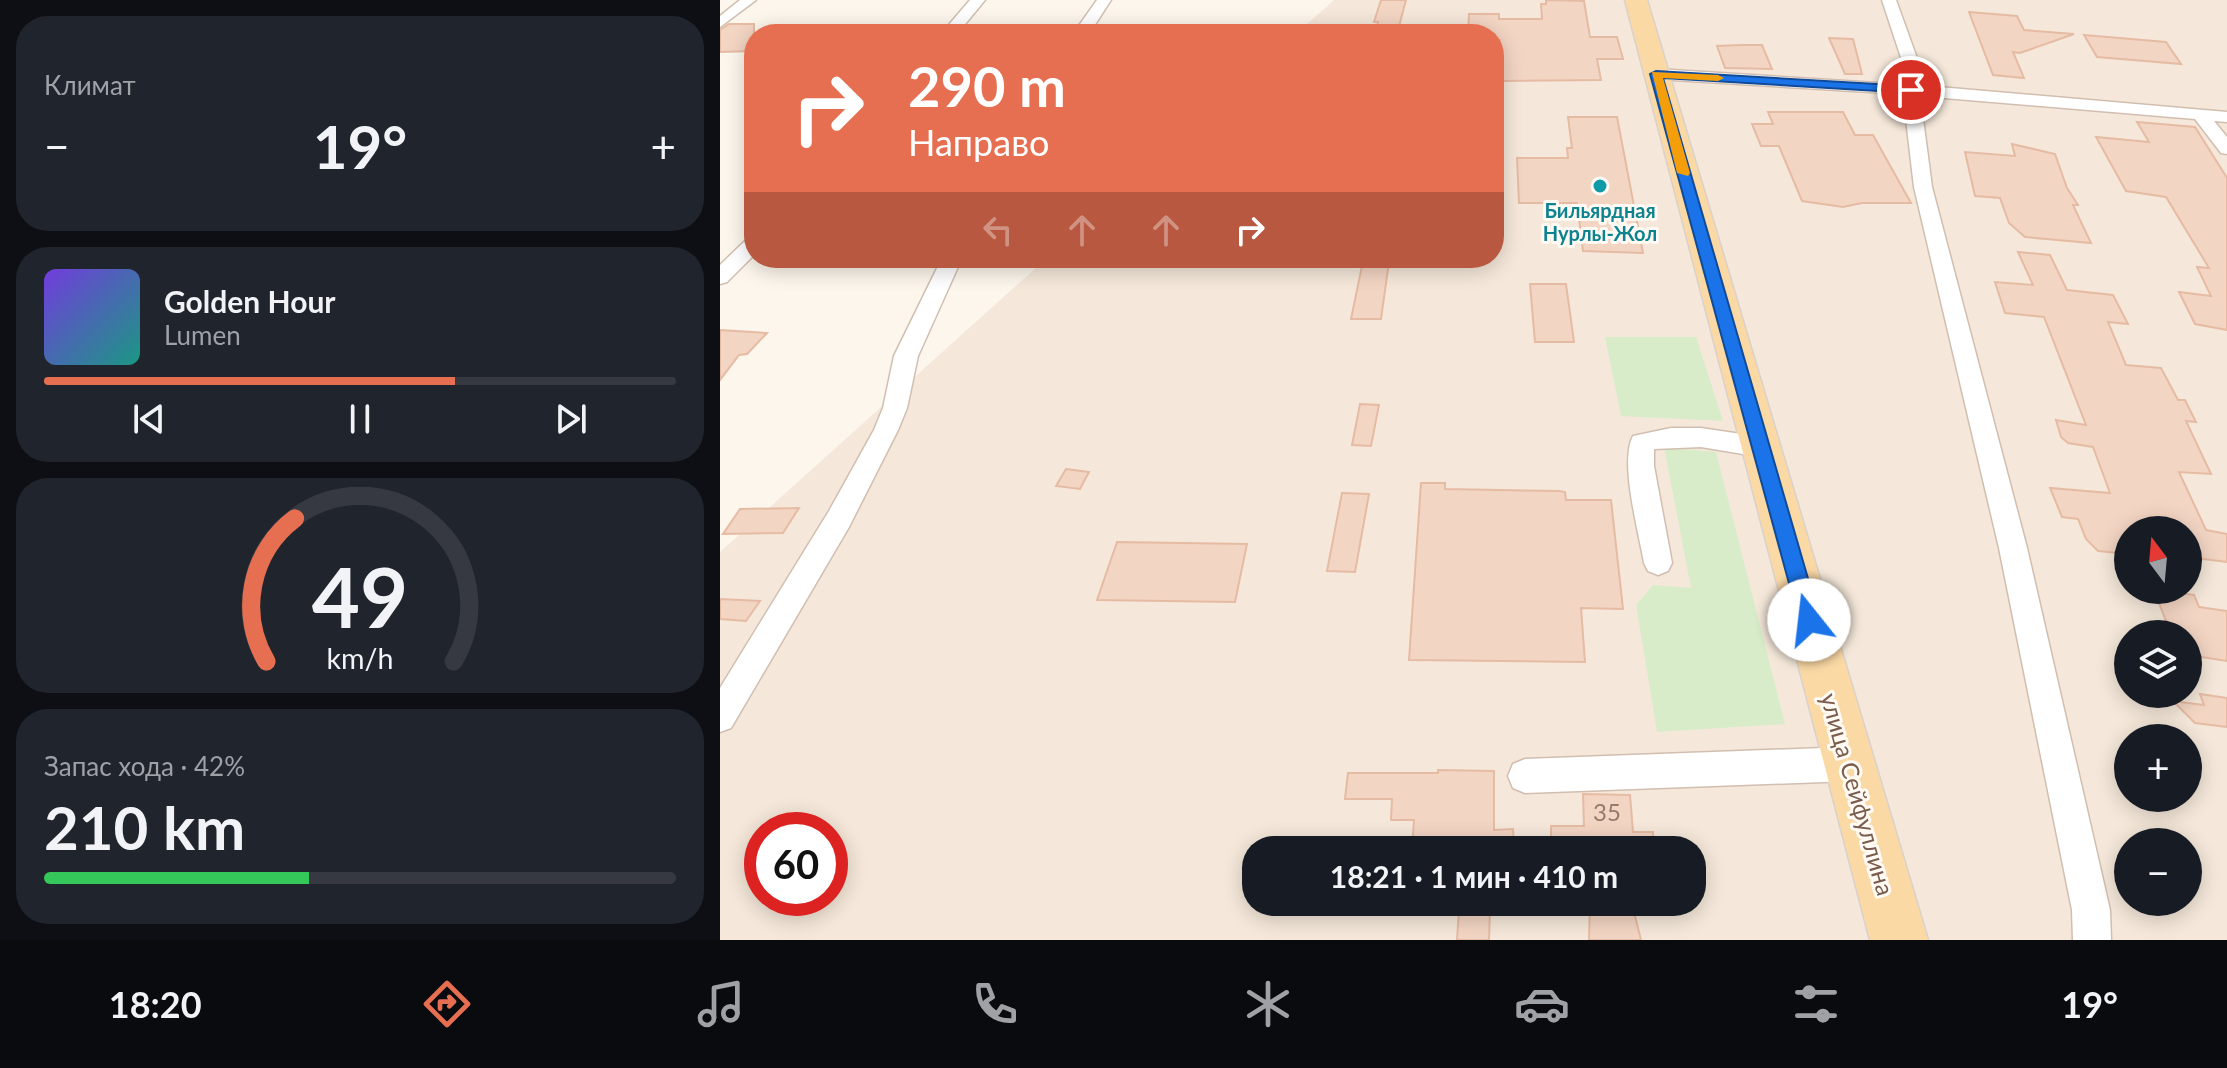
<!DOCTYPE html>
<html lang="ru">
<head>
<meta charset="utf-8">
<style>
  :root { --surface:#171b24; --page:#20242c; --text:#f1f3f6; --muted:#9ea1a6; --line:#363941; --accent:#e76f51 }
  body { margin:0; font-family:Lato,sans-serif; background:var(--page); color:var(--text); height:100vh; display:flex; flex-direction:column; font-size:30px; white-space:nowrap }
  * { box-sizing:border-box; margin:0 }
  p { font-size:26px; color:var(--muted) }
  .icon { flex:none; width:44px; height:44px; fill:none; stroke:currentColor; stroke-width:2; stroke-linecap:round; stroke-linejoin:round }
  .map { position:relative; flex:1; overflow:hidden }
  .details { display:flex; flex-direction:column; gap:16px; padding:16px; background:#0d0f14; width:720px }
  .details>* { flex:none }
  .guide { position:absolute; left:24px; top:24px; width:760px; height:244px; border-radius:32px; box-shadow:0 4px 20px #0003; background:#e76f51; color:#fff; overflow:hidden }
  .needle { width:52px; rotate:344deg }
  .tools { position:absolute; left:1394px; top:516px; display:grid; gap:16px }
  .tools a { display:grid; place-items:center; width:88px; height:88px; border-radius:50%; background:var(--surface); box-shadow:0 4px 20px #0003; font-size:40px }
  .speed { position:absolute; left:24px; top:812px; display:flex; gap:16px; font-size:40px; font-weight:700; text-align:center }
  .speed>* { display:grid; place-content:center; width:104px; height:104px; border-radius:50%; background:var(--surface); box-shadow:0 4px 20px #0003; line-height:1 }
  .speed .limit { border:12px solid #d22; background:#fff; color:#111 }
  .pin { position:absolute; display:grid; place-items:center; width:68px; height:68px; color:#fff; margin:-34px; border:4px solid #fff; border-radius:50%; box-shadow:0 2px 8px #0007 }
  .me { position:absolute; width:88px; margin:-44px; rotate:344deg; stroke-linejoin:round; filter:drop-shadow(0 0 6px #0008) }
  .turn { display:flex; align-items:center; gap:28px; height:168px; padding:0 32px; font-size:36px }
  .turn .icon { width:104px; height:104px; stroke-width:2.5 }
  .turn b { display:block; font-size:56px; line-height:68px }
  .lanes { display:flex; align-items:center; height:76px; padding:0 32px; background:#0003; justify-content:center; gap:40px; direction:ltr }
  .lanes .off { opacity:.35 }
  .big { font-size:60px; font-weight:700; line-height:1.1 }
  .details .card { flex:1; display:flex; flex-direction:column; justify-content:center; gap:12px; min-width:0; padding:0 28px; border-radius:32px; background:var(--page) }
  .details .dial { align-items:center; gap:0 }
  .dial svg { height:208px; overflow:visible; fill:none; stroke:var(--line); stroke-width:7; stroke-linecap:round; text-anchor:middle }
  .dial text { fill:var(--text); stroke:none }
  .song { display:flex; align-items:center; gap:24px }
  .cover { width:96px; height:96px; border-radius:12px; background:linear-gradient(135deg,hsl(260 70% 55%),hsl(170 70% 35%)) }
  .played { height:8px; border-radius:4px; background:linear-gradient(90deg,var(--accent) 65%,var(--line) 65%) }
  .keys { display:flex; justify-content:space-around; direction:ltr }
  .heat { display:flex; justify-content:space-between; align-items:center; font-size:44px; direction:ltr }
  .charge { height:12px; border-radius:6px; background:linear-gradient(90deg,#34c759 42%,var(--line) 0) }
  .trip { position:absolute; left:522px; top:836px; width:464px; height:80px; border-radius:32px; background:var(--surface); box-shadow:0 4px 20px #0003; font-weight:700; line-height:80px; text-align:center }
  .menu { display:flex; height:128px; justify-content:space-around; align-items:center; background:#090b0e; color:var(--muted) }
  .menu .icon { width:56px; height:56px }
  .menu .active { color:var(--accent) }
  .menu b { font-size:36px; color:var(--text) }
  main { display:flex; flex:1; min-height:0 }
  .map>svg:first-child { display:block }
  .residential { fill:#f5e8da; fill-rule:evenodd }
  .green { fill:#d8ecc9 }
  .building { fill:#f3d5c3; stroke:#e6bba3; stroke-width:2 }
  .lines { fill:none; stroke-linecap:round; stroke-linejoin:round }
  .street-casing { stroke:#d1beb0; stroke-width:3 }
  .primary-casing { stroke:#dad1cd; stroke-width:3 }
  .street { fill:#fff; fill-rule:evenodd }
  .primary { fill:#fbd9a5; fill-rule:evenodd }
  .route { fill:#1a73e8; stroke:#114b97; stroke-width:2 }
  .slow { fill:#f59e0b }
  .culture-dot { fill:#0f9aa8; stroke:#fffaf3; stroke-width:3 }
  .labels { text-anchor:middle; dominant-baseline:central; stroke-width:6; stroke-linejoin:round; paint-order:stroke }
  .far-culture-label { font-size:20px; font-weight:bold; fill:#0d838f; stroke:#fffaf3 }
  .street-label { font-size:24px; fill:#7a5c4d; stroke:#fffaf3 }
  .near-number-label { font-size:24px; fill:#987a6a }
</style>
</head>
<body>
<main>
<section class="details">
<div class="card"><p>Климат</p>
<div class="heat"><a>−</a><b class="big">19°</b><a>+</a></div>
</div>
<div class="card">
<div class="song"><i class="cover"></i><div><b>Golden Hour</b><p>Lumen</p></div></div>
<div class="played"></div>
<div class="keys"><svg class="icon" aria-label="previous" viewBox="0 0 24 24"><path d="M18 5L8 12l10 7zM5 5v14"/></svg><svg class="icon" aria-label="pause" viewBox="0 0 24 24"><path d="M8 5v14M16 5v14"/></svg><svg class="icon" aria-label="next" viewBox="0 0 24 24"><path d="M6 5l10 7-10 7zM19 5v14"/></svg></div>
</div>
<div class="card dial"><svg viewBox="0 0 100 80">
<path d="M14 69A42 42 0 1 1 86 69"/>
<path d="M14 69A42 42 0 0 1 25 14" stroke="#e76f51"/>
<text x="50" y="56" font-size="32" font-weight="700">49</text>
<text x="50" y="72" font-size="11">km/h</text>
</svg></div>
<div class="card"><p>Запас хода · 42%</p><b class="big">210 km</b><div class="charge"></div></div>
</section>
<div class="map">
<svg width="1507" height="940" viewBox="0 0 1507 940">
  <rect width="100%" height="100%" fill="#fdf6ec"/>
  <path class="residential" d="M614,0H1507V940H0V552L327,258H774V34H576ZM1408,530H1468V590H1408ZM1408,634H1468V694H1408ZM1408,738H1468V798H1408ZM42,830H110V898H42ZM1408,842H1468V902H1408ZM536,850H972V902H536Z"/>
  <g class="green">
    <path d="M885,337H976L1003,421L901,416Z"/>
    <path d="M944,447L996,452L1065,724L937,732L916,605L933,585L971,588Z"/>
  </g>
  <g class="building">
    <path d="M661,0H686L677,34H655L658,22H654Z"/>
    <path d="M826,0L864,1L870,37H897L903,59H877L881,80L782,81L780,40H774V34H748L749,14H779V19H822L821,4H826Z"/>
    <path d="M1249,12L1297,16L1304,30L1354,34L1300,53L1293,52L1304,78L1273,75Z"/>
    <path d="M9,24H34V51L0,52V30Z"/>
    <path d="M1364,35L1446,42L1461,64L1377,57Z"/>
    <path d="M1109,38L1133,39L1142,74H1125Z"/>
    <path d="M1021,45H1042L1052,69L1005,68L997,46Z"/>
    <path d="M1048,112H1123L1135,135H1153L1191,203H1142L1123,207L1082,201L1059,146H1041L1032,124H1053Z"/>
    <path d="M848,117H897L923,253L863,251L857,203H799L797,158H848L847,148H852Z"/>
    <path d="M1417,122L1475,127L1507,178V330L1475,324L1459,292L1491,296L1477,267L1489,268L1446,197L1406,191L1376,137L1429,142Z"/>
    <path d="M1292,144L1335,154L1347,188L1358,205H1353L1371,243L1305,237L1289,223L1280,198L1255,196L1245,152L1295,156Z"/>
    <path d="M1298,252L1330,255L1347,290L1393,295L1408,324L1388,322L1406,365L1441,368L1458,400H1465L1476,422L1466,421L1491,474L1459,472L1486,530L1507,534V562L1468,557V530H1408V554L1378,551L1366,539L1358,519L1342,517L1330,488L1390,493L1373,447L1348,443L1341,437L1336,420L1366,425L1324,317L1285,313L1275,282L1313,285Z"/>
    <path d="M643,261L669,262L661,319H631Z"/>
    <path d="M810,284H846L854,342H815Z"/>
    <path d="M0,330L47,333L27,354L19,355L0,380Z"/>
    <path d="M640,404L659,405L651,446L632,445Z"/>
    <path d="M346,469L369,472L360,489L336,486Z"/>
    <path d="M701,483H725V489L839,491L845,492L846,500H891L903,609L861,608L865,662L689,660Z"/>
    <path d="M622,493L649,494L635,572L607,571Z"/>
    <path d="M79,508L63,533L3,534L20,509Z"/>
    <path d="M397,542L527,544L515,602L377,600Z"/>
    <path d="M1434,590L1474,595L1479,607L1507,611V661L1468,655V634H1451Z"/>
    <path d="M0,599L40,601L26,621L0,619Z"/>
    <path d="M1480,694L1507,698V727L1475,723L1453,701L1484,705Z"/>
    <path d="M718,770L774,771V830L793,829L794,850H692L694,820H671L672,799H625L628,773H718Z"/>
    <path d="M863,794L910,795L913,832H933L934,850H831V826H864Z"/>
    <path d="M870,902L912,904L921,940H869Z"/>
    <path d="M739,910L770,911L769,940H737Z"/>
  </g>
  <g class="lines">
    <g class="street-casing">
      <g id="street">
        <path d="M20,0H36L0,27V16Z"/>
        <path d="M250,0H265L237,34H221Z"/>
        <path d="M377,0H391L369,34H353Z"/>
        <path d="M1162,0H1176L1207,86L1507,112V122L1494,121L1507,137V154L1501,153L1475,119L1200,96L1212,187L1307,548L1390,910L1391,940H1353L1352,910L1279,548L1194,187L1183,94L936,79L928,74L936,69L1190,85Z"/>
        <path d="M34,237V255L7,282L0,284V265L27,239Z"/>
        <path d="M222,258H242L198,356L187,408L178,430L129,527L11,728L0,732V688L109,511L154,430L163,408L174,356Z"/>
        <path d="M951,428H981L1041,437L1050,440L1054,447L1050,454L1041,457L981,447L934,449V466L952,563L948,571L938,575L928,571L924,563C919,533 899,462 913,436Z"/>
        <path d="M1130,747L1142,752L1147,764L1142,776L1130,781L805,793L793,788L788,776L793,764L805,759Z"/>
      </g>
    </g>
    <g class="primary-casing">
      <path id="primary" d="M905,0H927L1208,940H1150Z"/>
    </g>
    <use href="#street" class="street"/>
    <use href="#primary" class="primary"/>
  </g>
  <path class="route" d="M936,71L1191,86L1196,90L1191,93L943,78L1100,620L1097,627L1089,629L1082,627L1079,620L930,74Z"/>
  <path class="slow" d="M932,72L998,75L1004,78L998,81L943,78L970,173L968,176L957,173Z"/>
  <circle class="culture-dot" cx="880" cy="186" r="8"/>
  <g class="labels">
    <g class="far-culture-label">
      <text x="880" y="210">Бильярдная<tspan x="880" dy="23">Нурлы-Жол</tspan></text>
    </g>
    <g class="street-label">
      <text transform="translate(1138 794) rotate(74)">улица Сейфуллина</text>
    </g>
    <g class="near-number-label">
      <text x="887" y="811">35</text>
    </g>
  </g>
</svg>
<div class="tools">
<a><svg class="needle" viewBox="-14 -14 28 28"><path d="M0-13l5 13h-10z" fill="#e53935"/><path d="M0 13l5-13h-10z" fill="#9ea1a6"/></svg></a>
<a><svg class="icon" aria-label="layers" viewBox="0 0 24 24"><path d="M12 4l9 5-9 5-9-5zM3 14l9 5 9-5"/></svg></a>
<a>+</a>
<a>−</a>
</div>
<div class="speed"><div class="limit">60</div></div>
<div class="pin" style="left:1191px;top:90px;background:#d93025"><svg class="icon" aria-label="arrive" viewBox="0 0 24 24"><path d="M6 21V4h12l-3 4 3 4H6"/></svg></div>
<svg class="me" style="left:1089px;top:620px" viewBox="-20 -20 40 40"><circle r="19" fill="#fff"/><path d="M0-13L10 11 0 6-10 11z" fill="#1a73e8"/></svg>
<div class="trip">18:21 · 1 мин · 410 m</div>
<div class="guide">
<div class="turn"><svg class="icon" aria-label="right" viewBox="0 0 24 24"><path d="M7 20v-9h11M14 6l5 5-5 5"/></svg><div><b>290 m</b>Направо</div></div>
<div class="lanes"><svg class="icon off" aria-label="left" viewBox="0 0 24 24"><path d="M17 20v-9H6M10 6l-5 5 5 5"/></svg><svg class="icon off" aria-label="ahead" viewBox="0 0 24 24"><path d="M12 20V5M6 11l6-6 6 6"/></svg><svg class="icon off" aria-label="ahead" viewBox="0 0 24 24"><path d="M12 20V5M6 11l6-6 6 6"/></svg><svg class="icon" aria-label="right" viewBox="0 0 24 24"><path d="M7 20v-9h11M14 6l5 5-5 5"/></svg></div>
</div>
</div>
</main>
<nav class="menu">
<b>18:20</b>
<svg class="icon active" aria-label="directions" viewBox="0 0 24 24"><path d="M12 3l9 9-9 9-9-9zM9 14v-3h6M13 9l2 2-2 2"/></svg>
<svg class="icon" aria-label="music" viewBox="0 0 24 24"><path d="M9 18V5l10-2v13"/><circle cx="6" cy="18" r="3"/><circle cx="16" cy="16" r="3"/></svg>
<svg class="icon" aria-label="phone" viewBox="0 0 24 24"><path d="M5 4h4l2 5-3 2q2 4 5 5l2-3 5 2v4C11 20 4 13 5 4z"/></svg>
<svg class="icon" aria-label="climate" viewBox="0 0 24 24"><path d="M12 3v18M4 7l16 10M4 17L20 7"/></svg>
<svg class="icon" aria-label="car" viewBox="0 0 24 24"><path d="M5 17H2v-5l4-1 3-4h7l3 4 3 1v5h-3M9 17h6M6 11h13"/><circle cx="7" cy="17" r="2"/><circle cx="17" cy="17" r="2"/></svg>
<svg class="icon" aria-label="filters" viewBox="0 0 24 24"><path d="M4 7h16M4 17h16"/><circle cx="9" cy="7" r="2"/><circle cx="15" cy="17" r="2"/></svg>
<b>19°</b>
</nav>
</body>
</html>
